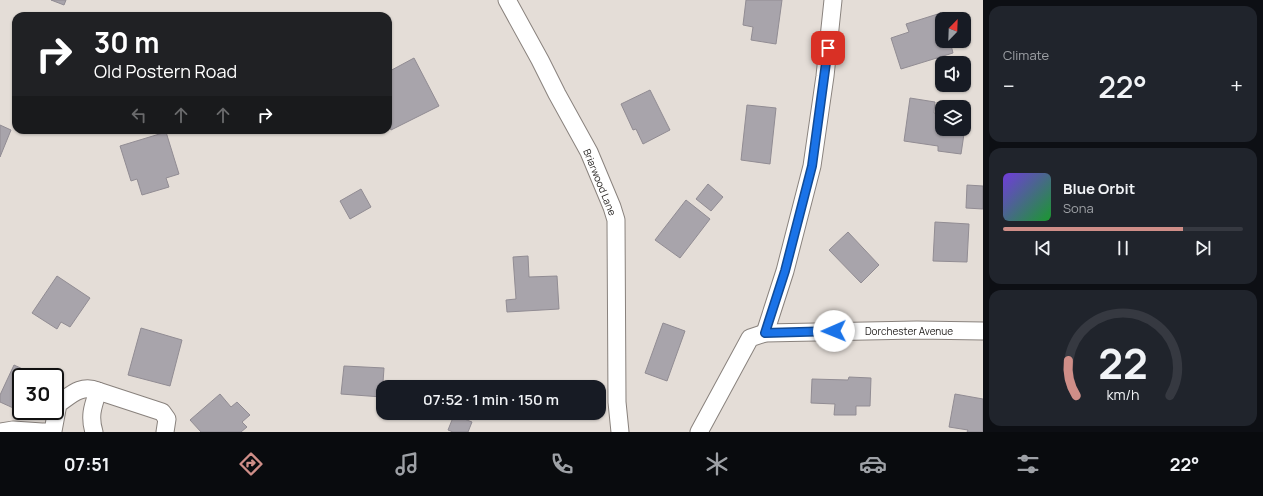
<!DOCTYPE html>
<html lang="en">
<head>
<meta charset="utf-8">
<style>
  :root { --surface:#171b24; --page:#20242c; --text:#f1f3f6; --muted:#9ea1a6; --line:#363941; --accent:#cf8e88 }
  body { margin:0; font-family:Manrope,sans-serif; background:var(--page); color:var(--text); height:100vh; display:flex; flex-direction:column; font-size:15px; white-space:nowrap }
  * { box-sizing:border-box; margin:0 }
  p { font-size:13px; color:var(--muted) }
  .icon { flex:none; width:22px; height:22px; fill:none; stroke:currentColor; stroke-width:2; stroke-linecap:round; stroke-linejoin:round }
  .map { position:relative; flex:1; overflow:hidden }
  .drawer { display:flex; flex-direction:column; gap:6px; padding:6px; background:#0d0f14; width:280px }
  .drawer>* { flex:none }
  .guide { position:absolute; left:12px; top:12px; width:380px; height:122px; border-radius:12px; box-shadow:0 1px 3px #0004; background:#202124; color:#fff; overflow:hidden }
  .needle { width:26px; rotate:23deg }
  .tools { position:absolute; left:935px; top:12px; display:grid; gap:8px }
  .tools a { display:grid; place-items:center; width:36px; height:36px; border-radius:8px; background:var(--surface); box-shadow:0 1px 3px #0004; font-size:20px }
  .speed { position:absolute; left:12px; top:368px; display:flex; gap:8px; font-size:20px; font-weight:700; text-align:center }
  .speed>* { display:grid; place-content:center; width:52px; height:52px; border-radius:50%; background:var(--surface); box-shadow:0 1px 3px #0004; line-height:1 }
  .speed .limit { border:2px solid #111; border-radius:6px; background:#fff; color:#111 }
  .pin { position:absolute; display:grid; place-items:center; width:34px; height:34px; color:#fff; margin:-17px; border-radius:8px; box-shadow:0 2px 6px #0006 }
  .me { position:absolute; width:44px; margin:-22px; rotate:269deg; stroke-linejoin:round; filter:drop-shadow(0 0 3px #0008) }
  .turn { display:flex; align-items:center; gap:14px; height:84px; padding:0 16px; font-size:18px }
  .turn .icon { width:52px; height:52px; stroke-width:2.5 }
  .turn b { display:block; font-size:28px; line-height:34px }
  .lanes { display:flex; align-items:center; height:38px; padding:0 16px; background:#0003; justify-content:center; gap:20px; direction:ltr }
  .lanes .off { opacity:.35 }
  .big { font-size:30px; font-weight:600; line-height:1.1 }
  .drawer .card { flex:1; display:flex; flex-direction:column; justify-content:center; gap:6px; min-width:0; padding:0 14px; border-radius:12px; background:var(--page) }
  .drawer .dial { align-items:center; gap:0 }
  .dial svg { height:104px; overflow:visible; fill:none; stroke:var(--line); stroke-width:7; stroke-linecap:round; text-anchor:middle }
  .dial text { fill:var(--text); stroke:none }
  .song { display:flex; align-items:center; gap:12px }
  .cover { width:48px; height:48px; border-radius:6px; background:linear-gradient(135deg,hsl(260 70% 55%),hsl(130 70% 35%)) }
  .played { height:4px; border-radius:2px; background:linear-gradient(90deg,var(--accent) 75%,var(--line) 75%) }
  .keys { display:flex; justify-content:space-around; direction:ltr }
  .heat { display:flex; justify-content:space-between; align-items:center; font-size:22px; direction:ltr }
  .trip { position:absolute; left:376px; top:380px; width:230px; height:40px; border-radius:12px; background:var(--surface); box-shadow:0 1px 3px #0004; font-weight:600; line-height:40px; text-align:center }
  .tabs { display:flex; height:64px; justify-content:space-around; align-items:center; background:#090b0e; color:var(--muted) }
  .tabs .icon { width:28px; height:28px }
  .tabs .active { color:var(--accent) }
  .tabs b { font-size:18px; color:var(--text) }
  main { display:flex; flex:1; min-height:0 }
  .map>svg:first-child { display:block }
  .building { fill:#a8a4ab; stroke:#918c93 }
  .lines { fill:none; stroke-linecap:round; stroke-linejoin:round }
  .minor-casing { stroke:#89827d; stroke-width:19 }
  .minor { stroke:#fff; stroke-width:17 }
  .route-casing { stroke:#114b97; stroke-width:10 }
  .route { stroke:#1a73e8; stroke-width:7 }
  .labels { text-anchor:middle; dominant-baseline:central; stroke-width:4; stroke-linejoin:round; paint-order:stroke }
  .street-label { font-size:10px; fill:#23201e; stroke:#fff }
</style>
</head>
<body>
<main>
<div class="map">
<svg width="983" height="432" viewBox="0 0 983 432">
  <rect width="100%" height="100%" fill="#e4ddd7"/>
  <g class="building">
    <path d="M51,0H66L64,5Z"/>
    <path d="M746,0H782L776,44L751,40L753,27L743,25Z"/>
    <path d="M941,13L943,19L942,41H950L953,53L901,69L891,38L909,32L906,24Z"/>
    <path d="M414,58L439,106L391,130L388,124V72Z"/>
    <path d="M650,90L670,130L643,144L636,129L633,130L621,104Z"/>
    <path d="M910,98L935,102L934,113L940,114L937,130L964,134L961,154L938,151V146L904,141Z"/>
    <path d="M747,105L776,108L770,164L741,160Z"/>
    <path d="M0,125L11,130L0,157Z"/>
    <path d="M166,132L179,174L166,178L169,187L142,195L137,179L131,181L120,146Z"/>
    <path d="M708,184L723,197L711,211L696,199Z"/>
    <path d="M967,185L983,186V209L966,208Z"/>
    <path d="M361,189L371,207L350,219L340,201Z"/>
    <path d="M686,200L710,219L680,258L655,240Z"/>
    <path d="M935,222L969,224L967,262L933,261Z"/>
    <path d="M848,232L879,265L861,283L829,250Z"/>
    <path d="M528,256L529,277L557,276L559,309L507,312L506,300L516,299L513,257Z"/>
    <path d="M57,276L90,298L70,327L61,322L57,329L32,313Z"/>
    <path d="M663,323L685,331L667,381L645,373Z"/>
    <path d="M141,328L182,340L170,386L128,375Z"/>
    <path d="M14,365L40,377H21V411H33L31,416L0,402V395Z"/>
    <path d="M344,366L384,368L382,397L341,394Z"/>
    <path d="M849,377L871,378L870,406H856V415H834L835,404L811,403L812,379L848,380Z"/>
    <path d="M220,394L231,407L237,402L250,415L242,422L247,427L241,432H201L190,420Z"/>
    <path d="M955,394L983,399V432H967L968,430L949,427Z"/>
    <path d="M454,415L472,422L468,432H453L448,430Z"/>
  </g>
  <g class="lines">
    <g class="minor-casing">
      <g id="minor">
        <path d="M507,0L540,60L557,94L589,152L612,207L616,220L617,402L620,432"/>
        <path d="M765,333L785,271L812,166L825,76L833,0"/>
        <path d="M1,432L13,430L42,432"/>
        <path d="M45,432L53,431L58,404C71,395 81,384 98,391"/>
        <path d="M94,432C89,416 93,406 98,391L162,412L167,419L165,432"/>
        <path d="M699,432L750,338L765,333L917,330L983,331"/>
      </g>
    </g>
    <use href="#minor" class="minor"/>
  </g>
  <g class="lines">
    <g class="route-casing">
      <path id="route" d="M828,48L812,166L785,271L765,333L834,331"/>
    </g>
    <use href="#route" class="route"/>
  </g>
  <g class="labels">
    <g class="street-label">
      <text transform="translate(600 182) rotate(68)">Briarwood Lane</text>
      <text x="909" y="331">Dorchester Avenue</text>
    </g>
  </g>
</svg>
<div class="tools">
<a><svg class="needle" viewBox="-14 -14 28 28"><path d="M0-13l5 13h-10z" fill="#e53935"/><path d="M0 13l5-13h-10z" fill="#9ea1a6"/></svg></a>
<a><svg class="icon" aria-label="sound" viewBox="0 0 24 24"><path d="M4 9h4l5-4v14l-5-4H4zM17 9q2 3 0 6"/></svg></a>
<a><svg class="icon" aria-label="layers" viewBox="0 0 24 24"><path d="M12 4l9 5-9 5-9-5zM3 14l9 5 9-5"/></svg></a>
</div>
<div class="speed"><div class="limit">30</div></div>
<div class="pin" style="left:828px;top:48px;background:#d93025"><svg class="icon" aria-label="arrive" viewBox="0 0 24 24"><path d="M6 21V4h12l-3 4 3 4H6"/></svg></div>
<svg class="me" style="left:834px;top:331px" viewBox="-20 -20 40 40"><circle r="19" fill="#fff"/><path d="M0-13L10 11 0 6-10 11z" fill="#1a73e8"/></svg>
<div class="trip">07:52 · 1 min · 150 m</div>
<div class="guide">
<div class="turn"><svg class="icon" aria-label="right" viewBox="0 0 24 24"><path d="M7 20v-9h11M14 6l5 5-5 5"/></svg><div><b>30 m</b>Old Postern Road</div></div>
<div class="lanes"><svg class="icon off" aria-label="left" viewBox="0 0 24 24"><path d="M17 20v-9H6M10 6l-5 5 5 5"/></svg><svg class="icon off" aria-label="ahead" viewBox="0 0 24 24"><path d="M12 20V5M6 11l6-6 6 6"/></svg><svg class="icon off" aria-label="ahead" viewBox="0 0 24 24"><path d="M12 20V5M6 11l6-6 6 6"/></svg><svg class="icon" aria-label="right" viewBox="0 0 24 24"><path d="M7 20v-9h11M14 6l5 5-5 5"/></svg></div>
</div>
</div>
<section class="drawer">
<div class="card"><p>Climate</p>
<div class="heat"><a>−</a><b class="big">22°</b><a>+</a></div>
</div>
<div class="card">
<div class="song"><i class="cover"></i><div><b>Blue Orbit</b><p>Sona</p></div></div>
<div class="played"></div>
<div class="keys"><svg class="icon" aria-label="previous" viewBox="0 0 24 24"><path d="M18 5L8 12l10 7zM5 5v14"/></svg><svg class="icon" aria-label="pause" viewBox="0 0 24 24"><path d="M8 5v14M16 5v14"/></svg><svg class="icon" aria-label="next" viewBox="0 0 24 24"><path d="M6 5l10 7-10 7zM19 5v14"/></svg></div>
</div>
<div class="card dial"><svg viewBox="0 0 100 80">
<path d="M14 69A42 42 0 1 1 86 69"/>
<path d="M14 69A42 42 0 0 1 8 42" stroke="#cf8e88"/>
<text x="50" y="56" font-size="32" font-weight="700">22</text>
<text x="50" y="72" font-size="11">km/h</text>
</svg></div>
</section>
</main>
<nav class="tabs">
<b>07:51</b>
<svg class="icon active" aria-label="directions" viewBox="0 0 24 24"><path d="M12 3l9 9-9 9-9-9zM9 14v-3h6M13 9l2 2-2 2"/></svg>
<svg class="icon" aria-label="music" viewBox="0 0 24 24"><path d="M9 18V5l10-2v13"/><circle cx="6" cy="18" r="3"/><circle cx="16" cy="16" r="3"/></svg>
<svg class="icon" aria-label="phone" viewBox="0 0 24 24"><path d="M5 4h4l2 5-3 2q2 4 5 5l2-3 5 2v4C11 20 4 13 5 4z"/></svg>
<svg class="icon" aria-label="climate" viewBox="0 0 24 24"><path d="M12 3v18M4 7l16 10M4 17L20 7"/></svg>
<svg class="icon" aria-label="car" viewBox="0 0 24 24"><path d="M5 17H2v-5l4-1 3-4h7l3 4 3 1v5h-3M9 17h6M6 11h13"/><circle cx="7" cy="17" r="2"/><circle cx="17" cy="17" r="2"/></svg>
<svg class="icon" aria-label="filters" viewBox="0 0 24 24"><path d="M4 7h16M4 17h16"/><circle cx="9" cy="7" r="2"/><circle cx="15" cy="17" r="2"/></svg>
<b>22°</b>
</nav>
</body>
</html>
